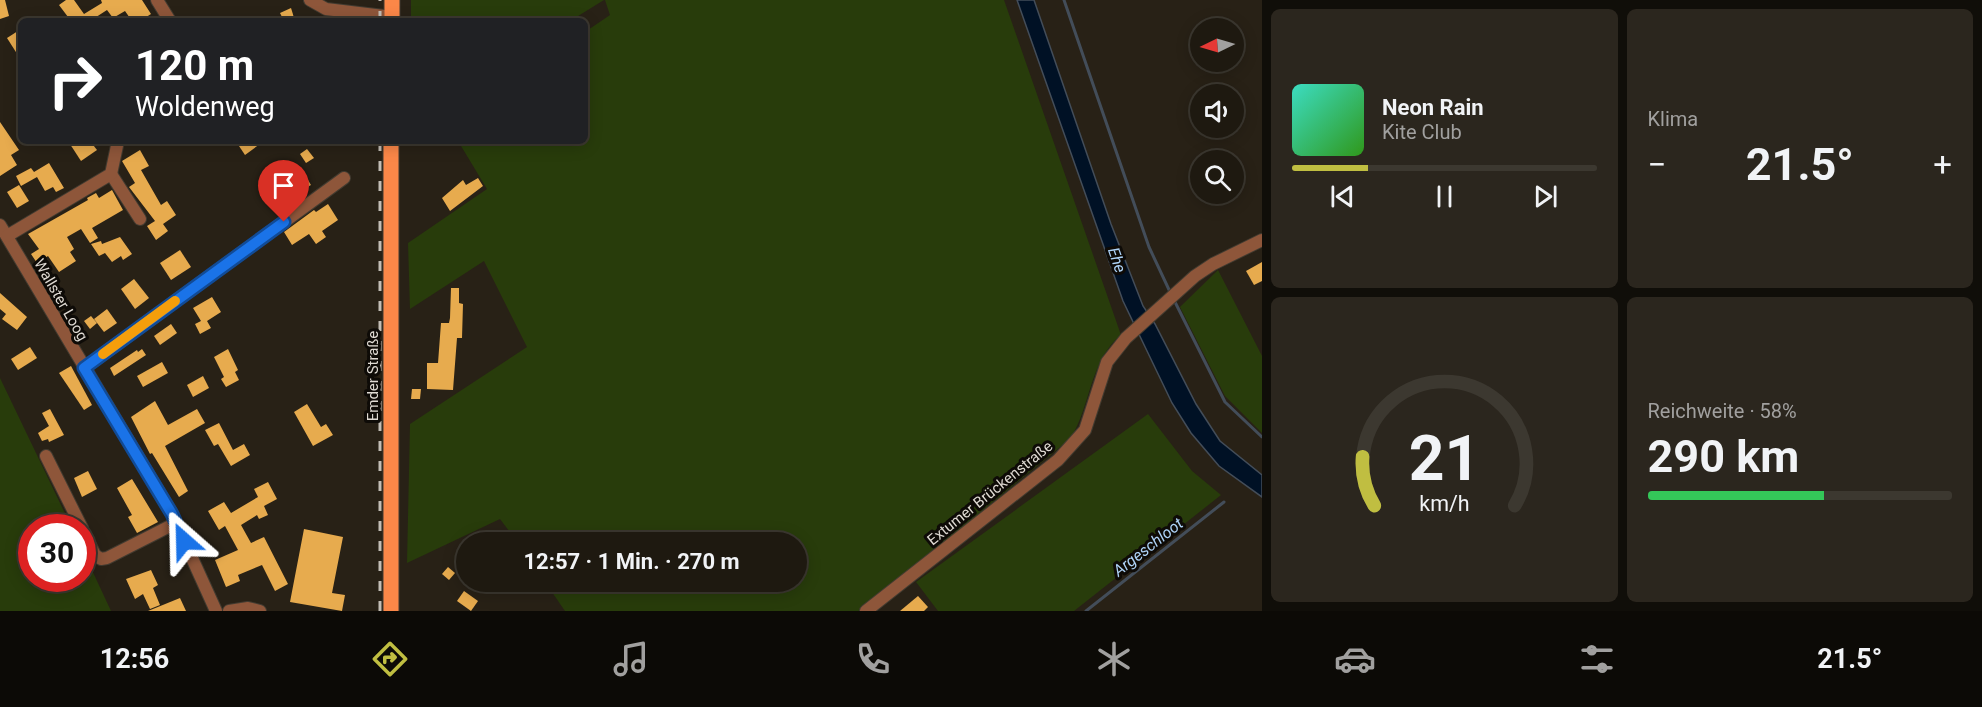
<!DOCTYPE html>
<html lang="de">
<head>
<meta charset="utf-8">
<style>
  :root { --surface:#1e1910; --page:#2b261e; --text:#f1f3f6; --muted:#a1a09f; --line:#3c3830; --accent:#c0be41 }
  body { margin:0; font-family:Roboto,sans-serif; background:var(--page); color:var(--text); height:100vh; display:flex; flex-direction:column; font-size:22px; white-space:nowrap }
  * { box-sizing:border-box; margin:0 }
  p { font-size:20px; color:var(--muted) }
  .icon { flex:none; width:33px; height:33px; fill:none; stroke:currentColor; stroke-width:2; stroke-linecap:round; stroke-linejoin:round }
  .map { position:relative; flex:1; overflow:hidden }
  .drawer { display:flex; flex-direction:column; gap:9px; padding:9px; background:#100e09; width:720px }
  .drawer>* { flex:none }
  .hud { position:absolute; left:18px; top:18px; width:570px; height:126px; border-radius:9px; box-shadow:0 3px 15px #0003,0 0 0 2px var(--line); background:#202124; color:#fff; overflow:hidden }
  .needle { width:39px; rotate:265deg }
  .fabs { position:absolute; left:1190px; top:18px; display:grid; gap:12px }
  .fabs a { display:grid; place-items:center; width:54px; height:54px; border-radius:50%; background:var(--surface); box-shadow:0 3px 15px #0003,0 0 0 2px var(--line); font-size:30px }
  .speed { position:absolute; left:18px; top:514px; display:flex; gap:12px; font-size:30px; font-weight:700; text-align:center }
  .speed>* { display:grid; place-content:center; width:78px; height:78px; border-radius:50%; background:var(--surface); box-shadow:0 3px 15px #0003,0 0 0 2px var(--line); line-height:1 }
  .speed .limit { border:9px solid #d22; background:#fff; color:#111 }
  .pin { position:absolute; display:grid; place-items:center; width:51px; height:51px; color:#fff; margin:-62px -26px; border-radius:50% 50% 50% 0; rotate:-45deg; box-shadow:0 0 6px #0007 }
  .pin .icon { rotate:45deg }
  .me { position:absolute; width:66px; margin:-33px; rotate:335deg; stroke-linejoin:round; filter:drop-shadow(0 0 4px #0008) }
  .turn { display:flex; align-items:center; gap:21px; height:126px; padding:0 18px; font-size:27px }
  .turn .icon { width:78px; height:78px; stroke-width:2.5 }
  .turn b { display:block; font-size:42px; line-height:51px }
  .big { font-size:45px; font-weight:700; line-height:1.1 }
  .drawer .tile { flex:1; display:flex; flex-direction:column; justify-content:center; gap:9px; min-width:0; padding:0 21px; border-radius:9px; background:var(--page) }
  .drawer .dial { align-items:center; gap:0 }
  .dial svg { height:156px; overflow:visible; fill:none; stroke:var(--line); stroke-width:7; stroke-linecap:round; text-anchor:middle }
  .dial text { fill:var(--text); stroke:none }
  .song { display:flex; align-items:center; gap:18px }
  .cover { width:72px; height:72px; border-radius:9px; background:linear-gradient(135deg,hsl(170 70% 55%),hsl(110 70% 35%)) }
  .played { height:6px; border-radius:3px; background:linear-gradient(90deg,var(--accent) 25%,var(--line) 25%) }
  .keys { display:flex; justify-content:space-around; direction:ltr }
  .heat { display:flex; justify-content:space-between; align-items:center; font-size:33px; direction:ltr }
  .charge { height:9px; border-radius:4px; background:linear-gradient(90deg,#34c759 58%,var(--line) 0) }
  .drawer .tiles { flex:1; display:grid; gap:9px; grid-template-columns:repeat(2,1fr) }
  .trip { position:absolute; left:456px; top:532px; width:351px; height:60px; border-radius:30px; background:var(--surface); box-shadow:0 3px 15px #0003,0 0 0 2px var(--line); font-weight:700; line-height:60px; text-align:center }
  .tab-bar { display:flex; height:96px; justify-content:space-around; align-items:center; background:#0c0a06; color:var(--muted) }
  .tab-bar .icon { width:42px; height:42px }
  .tab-bar .on { color:var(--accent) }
  .tab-bar b { font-size:27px; color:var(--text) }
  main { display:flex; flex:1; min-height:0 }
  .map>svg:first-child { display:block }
  .green { fill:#283c0b }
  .water { fill:#001125; stroke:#434d59; stroke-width:1.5 }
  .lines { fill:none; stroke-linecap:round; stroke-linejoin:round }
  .stream { stroke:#434d59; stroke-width:3 }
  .building { fill:#e7ab4e }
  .minor-casing { stroke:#423b30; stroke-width:14 }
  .major-casing { stroke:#423b30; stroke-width:17 }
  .minor { stroke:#8e563a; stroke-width:12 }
  .major { stroke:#fb8748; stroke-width:15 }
  .rail { stroke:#c2bdb5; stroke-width:3; stroke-dasharray:10 10; stroke-linecap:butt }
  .route-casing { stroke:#114b97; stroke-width:15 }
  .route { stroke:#1a73e8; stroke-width:10 }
  .slow { stroke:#f59e0b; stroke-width:10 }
  .labels { text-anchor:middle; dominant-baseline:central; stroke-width:6; stroke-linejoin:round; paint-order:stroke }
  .street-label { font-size:15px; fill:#dfdad3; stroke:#0e0b07 }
  .water-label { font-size:16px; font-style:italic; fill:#aed3f7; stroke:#0e0b07 }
</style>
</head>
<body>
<main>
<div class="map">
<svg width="1262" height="611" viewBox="0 0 1262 611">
  <rect width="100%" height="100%" fill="#282116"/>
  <g class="green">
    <path d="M411,0H604L570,21H411Z"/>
    <path d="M605,0H1004L1121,335C1089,361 1091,407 1070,439L859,611H565L545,582H796V543H518L500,519L407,563L410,424L527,347L484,261L410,309L408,243L487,189L458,141H585V32L610,15Z"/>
    <path d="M1218,270L1262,356V433L1225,396L1180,307Z"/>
    <path d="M0,378L72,528H32V579H82L83,551L111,611H0Z"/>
    <path d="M1148,414L1192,471L1221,495L1074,611H938L916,582Z"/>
  </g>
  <path class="water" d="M1017,0H1034L1111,224L1143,306L1155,324L1196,404L1220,441L1262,475V497L1219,466L1191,433L1172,403L1123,301Z"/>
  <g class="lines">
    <g class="stream">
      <path d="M1064,0L1149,247L1171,294"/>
      <path d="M1174,300L1225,402L1262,437"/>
      <path d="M1086,611L1224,502"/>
    </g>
  </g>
  <g class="building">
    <path d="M0,0H5L9,16L0,19Z"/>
    <path d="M66,0H74L84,14L102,3L101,0H142L151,14L140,21H132L125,11L113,18L107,10L90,21H71L59,5Z"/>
    <path d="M291,8L295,21H284L280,13Z"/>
    <path d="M21,29V60L7,38Z"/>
    <path d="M0,122L19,150L11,155L17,165L0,176Z"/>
    <path d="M68,141H90L97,150L81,161Z"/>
    <path d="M246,141H264L245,155L239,146Z"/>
    <path d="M307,149L314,158L306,163L300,154Z"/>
    <path d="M140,150L149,166L141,170L161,205L167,201L176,215L163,224L168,231L156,240L147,226L155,221L129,187L135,183L122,161Z"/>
    <path d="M49,163L64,188L56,192L53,187L45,191L37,177L21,186L16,176L31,168L34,172Z"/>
    <path d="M282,167L287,178L302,170L311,185L277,204L262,178Z"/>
    <path d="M478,178L483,186L450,211L442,198L463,180L466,185Z"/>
    <path d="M19,185L29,201L17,208L7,192Z"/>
    <path d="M112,190L123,210L92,228L98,238L90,243L81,229L67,237L74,249L70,252L76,261L59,272L48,256L37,263L31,254L39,249L28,234L88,200L87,198L96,193L99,198Z"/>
    <path d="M328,204L338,220L322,231L326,237L316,244L309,234L292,245L284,232L314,210L316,212Z"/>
    <path d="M120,237L132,254L123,260L121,256L112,262L105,253L99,256L91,244L101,241L102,244Z"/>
    <path d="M180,250L191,267L171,280L160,263Z"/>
    <path d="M1262,262V281L1254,285L1246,271Z"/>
    <path d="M134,279L149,298L135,309L121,289Z"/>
    <path d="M451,288H459V303L463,304L462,338H457L453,390L427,389V363H438L441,323H449L450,318Z"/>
    <path d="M0,293L27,317L17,330L2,319L6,314L0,309Z"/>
    <path d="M212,297L221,312L207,321L211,328L200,334L195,324L201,321L193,308Z"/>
    <path d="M107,309L117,323L104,332L94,319Z"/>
    <path d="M91,316L97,323L90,329L84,321Z"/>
    <path d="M171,324L177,333L160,345L154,336Z"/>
    <path d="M30,347L37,358L18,370L11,359Z"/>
    <path d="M142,349L146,355L114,376L110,368L137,350L138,352Z"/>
    <path d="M228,349L238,370L235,372L239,380L226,387L221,379L224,377L214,357Z"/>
    <path d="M162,362L168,373L143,387L137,376Z"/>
    <path d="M71,366L92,405L84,410L59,373Z"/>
    <path d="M203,376L209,388L193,397L187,385Z"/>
    <path d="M412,389H421L420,399H411Z"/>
    <path d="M155,401L168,425L197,409L205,423L165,446L188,491L179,497L152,453L150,454L131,417Z"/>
    <path d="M307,404L321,427L326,424L333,435L313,446L294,412Z"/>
    <path d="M50,409L64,435L49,442L48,439L42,441L38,433L49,426L42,413Z"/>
    <path d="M219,423L233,450L244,444L250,455L231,466L218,444L214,446L205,430Z"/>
    <path d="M88,471L97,489L82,497L74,478Z"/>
    <path d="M132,479L158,522L137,533L128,517L132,515L117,488Z"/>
    <path d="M268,482L277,499L264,506L268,515L259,519L257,515L241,525L251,543L264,537L288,584L275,591L262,565L238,575L240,581L226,587L215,560L238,550L225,526L219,530L208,511L224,502L231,513L258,497L254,489Z"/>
    <path d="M304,529L343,537L332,593L345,595L342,611L290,602Z"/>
    <path d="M448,567L455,573L449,580L442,574Z"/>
    <path d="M151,570L158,585L153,588L160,605L150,609L143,594L135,599L126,579Z"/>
    <path d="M464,591L478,601L471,611L457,601Z"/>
    <path d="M918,596L928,607L924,611H900Z"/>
    <path d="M180,598L186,611H148Z"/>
  </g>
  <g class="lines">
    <g class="minor-casing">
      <g id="minor">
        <path d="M157,0L170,21"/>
        <path d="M310,0L326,9L392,17"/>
        <path d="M111,174L140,219"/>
        <path d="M0,225L172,514L216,611"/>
        <path d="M7,236L111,174L118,141"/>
        <path d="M84,368L344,178"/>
        <path d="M46,456L82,528"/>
        <path d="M82,529L95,555L101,559L107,558L176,523"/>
        <path d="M229,611L248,608L260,611"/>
        <path d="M866,611L1058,460L1085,430L1107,362L1126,338L1195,276L1213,264L1262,240"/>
      </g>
    </g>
    <g class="major-casing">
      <g id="major">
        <path d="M392,21V0"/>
        <path d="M391,141V611"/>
      </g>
    </g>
    <use href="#minor" class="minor"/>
    <use href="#major" class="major"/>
    <g class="rail">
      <path d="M380,21V0"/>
      <path d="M380,611V141"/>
    </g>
  </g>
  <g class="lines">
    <g class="route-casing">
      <path id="route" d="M184,541L172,514L84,368L284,222"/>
    </g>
    <use href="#route" class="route"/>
    <path class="slow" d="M103,354L175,301"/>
  </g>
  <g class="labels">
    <g class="street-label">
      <text transform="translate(61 300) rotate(60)">Wallster Loog</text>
      <text transform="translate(373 376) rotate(-90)">Emder Straße</text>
      <text transform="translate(990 493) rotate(-39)">Extumer Brückenstraße</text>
    </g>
    <g class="water-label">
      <text transform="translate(1117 260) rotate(71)">Ehe</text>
      <text transform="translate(1148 547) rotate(-38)">Argeschloot</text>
    </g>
  </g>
</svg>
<div class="fabs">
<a><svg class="needle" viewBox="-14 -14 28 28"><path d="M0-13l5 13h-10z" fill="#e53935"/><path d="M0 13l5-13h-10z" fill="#a1a09f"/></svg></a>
<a><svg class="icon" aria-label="sound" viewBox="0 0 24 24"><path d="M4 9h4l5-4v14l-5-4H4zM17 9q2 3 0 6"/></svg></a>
<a><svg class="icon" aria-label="search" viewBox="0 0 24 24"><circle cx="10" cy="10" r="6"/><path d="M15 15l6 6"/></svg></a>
</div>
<div class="speed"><div class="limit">30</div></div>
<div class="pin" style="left:284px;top:222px;background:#d93025"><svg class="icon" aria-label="arrive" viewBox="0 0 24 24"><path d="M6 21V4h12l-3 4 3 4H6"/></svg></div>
<svg class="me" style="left:184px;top:541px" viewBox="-20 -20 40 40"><path d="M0-17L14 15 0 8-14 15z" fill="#1a73e8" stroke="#fff" stroke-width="4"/></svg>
<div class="trip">12:57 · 1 Min. · 270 m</div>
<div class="hud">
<div class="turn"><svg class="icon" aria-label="right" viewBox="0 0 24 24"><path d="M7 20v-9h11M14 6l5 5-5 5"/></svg><div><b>120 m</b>Woldenweg</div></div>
</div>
</div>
<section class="drawer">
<div class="tiles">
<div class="tile">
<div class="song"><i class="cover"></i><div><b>Neon Rain</b><p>Kite Club</p></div></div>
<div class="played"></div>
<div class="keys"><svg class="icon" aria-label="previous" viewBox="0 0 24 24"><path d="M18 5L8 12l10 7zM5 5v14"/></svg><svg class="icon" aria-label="pause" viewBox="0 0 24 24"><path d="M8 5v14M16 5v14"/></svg><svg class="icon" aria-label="next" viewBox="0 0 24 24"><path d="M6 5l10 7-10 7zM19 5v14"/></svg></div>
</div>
<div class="tile"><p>Klima</p>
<div class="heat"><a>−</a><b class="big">21.5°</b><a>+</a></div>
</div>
<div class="tile dial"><svg viewBox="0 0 100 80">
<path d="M14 69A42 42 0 1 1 86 69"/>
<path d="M14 69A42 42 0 0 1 8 44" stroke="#c0be41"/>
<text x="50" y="56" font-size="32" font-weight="700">21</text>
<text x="50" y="72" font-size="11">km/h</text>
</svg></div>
<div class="tile"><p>Reichweite · 58%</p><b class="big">290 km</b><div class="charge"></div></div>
</div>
</section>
</main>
<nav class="tab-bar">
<b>12:56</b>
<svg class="icon on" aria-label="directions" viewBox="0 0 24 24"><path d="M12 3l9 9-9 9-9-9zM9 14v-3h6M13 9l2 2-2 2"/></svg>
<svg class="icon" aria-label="music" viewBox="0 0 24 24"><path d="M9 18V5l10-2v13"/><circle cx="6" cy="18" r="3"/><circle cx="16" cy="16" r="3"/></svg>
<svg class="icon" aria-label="phone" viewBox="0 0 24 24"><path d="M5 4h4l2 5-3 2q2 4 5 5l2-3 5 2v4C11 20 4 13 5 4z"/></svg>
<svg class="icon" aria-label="climate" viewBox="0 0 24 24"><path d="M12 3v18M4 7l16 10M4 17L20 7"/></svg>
<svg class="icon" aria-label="car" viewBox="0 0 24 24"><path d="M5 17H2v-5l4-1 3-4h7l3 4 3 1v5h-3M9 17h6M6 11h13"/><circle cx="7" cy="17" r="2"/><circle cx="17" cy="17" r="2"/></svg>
<svg class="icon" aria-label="filters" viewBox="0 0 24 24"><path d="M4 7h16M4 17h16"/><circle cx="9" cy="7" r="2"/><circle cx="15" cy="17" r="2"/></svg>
<b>21.5°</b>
</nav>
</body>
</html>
